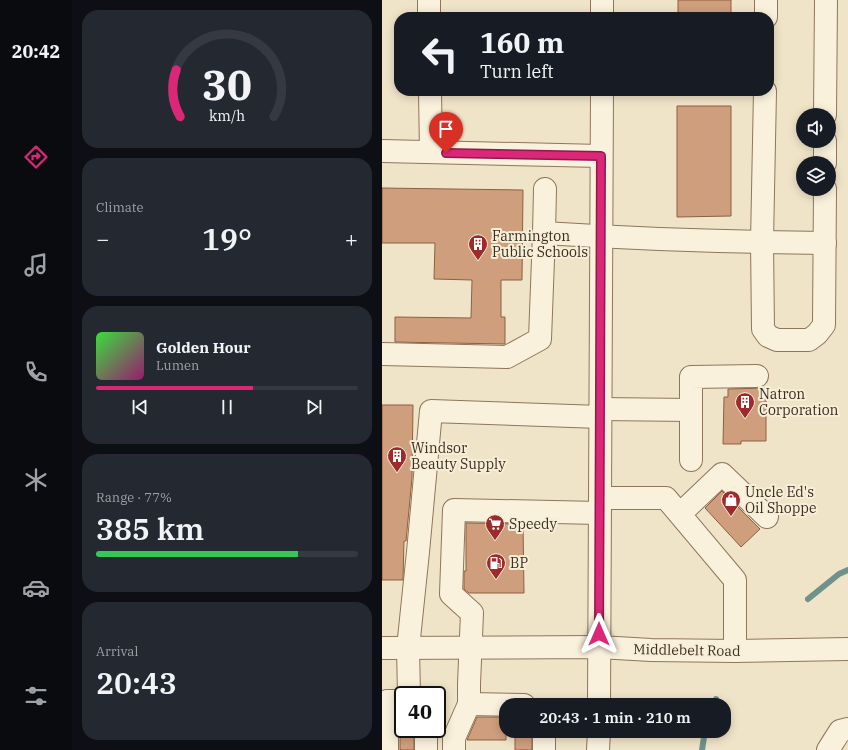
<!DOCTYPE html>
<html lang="en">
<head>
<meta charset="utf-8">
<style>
  :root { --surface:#171b24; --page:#242831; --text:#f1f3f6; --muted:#9ea1a6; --line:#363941; --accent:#db2777 }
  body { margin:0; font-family:"IBM Plex Serif",serif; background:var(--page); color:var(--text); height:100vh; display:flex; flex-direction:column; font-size:15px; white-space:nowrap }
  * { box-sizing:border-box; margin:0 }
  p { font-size:13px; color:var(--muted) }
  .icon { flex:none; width:22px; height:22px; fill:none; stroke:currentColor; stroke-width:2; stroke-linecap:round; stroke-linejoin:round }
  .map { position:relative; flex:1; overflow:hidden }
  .details { display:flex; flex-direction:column; gap:10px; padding:10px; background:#0d0f14; width:310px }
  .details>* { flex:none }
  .hud { position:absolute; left:12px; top:12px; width:380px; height:84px; border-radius:16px; box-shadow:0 2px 10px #0003; background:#171b24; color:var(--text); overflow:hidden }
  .fabs { position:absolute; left:414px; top:108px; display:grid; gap:8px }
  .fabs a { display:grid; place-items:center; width:40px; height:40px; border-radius:50%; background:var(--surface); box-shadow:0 2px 10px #0003; font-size:20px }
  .speed { position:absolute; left:12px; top:686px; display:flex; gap:8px; font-size:20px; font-weight:700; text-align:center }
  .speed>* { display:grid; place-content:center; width:52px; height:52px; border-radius:50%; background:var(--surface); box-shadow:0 2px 10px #0003; line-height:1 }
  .speed .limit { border:2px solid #111; border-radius:6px; background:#fff; color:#111 }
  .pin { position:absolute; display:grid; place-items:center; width:34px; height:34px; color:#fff; margin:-41px -17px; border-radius:50% 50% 50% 0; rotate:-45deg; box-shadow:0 0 4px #0007 }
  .pin .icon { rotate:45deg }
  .me { position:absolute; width:44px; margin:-22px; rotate:0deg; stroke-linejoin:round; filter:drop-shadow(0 0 3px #0008) }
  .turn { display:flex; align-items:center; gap:14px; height:84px; padding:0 20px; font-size:18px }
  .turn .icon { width:52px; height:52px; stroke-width:2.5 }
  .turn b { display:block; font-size:28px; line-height:34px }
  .big { font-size:30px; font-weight:600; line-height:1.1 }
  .details .card { flex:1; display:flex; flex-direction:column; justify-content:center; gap:6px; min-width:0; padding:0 14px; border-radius:16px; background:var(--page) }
  .details .dial { align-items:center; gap:0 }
  .dial svg { height:104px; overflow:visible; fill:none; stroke:var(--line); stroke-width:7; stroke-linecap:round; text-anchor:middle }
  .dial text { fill:var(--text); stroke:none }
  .song { display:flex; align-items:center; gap:12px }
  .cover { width:48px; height:48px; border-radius:6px; background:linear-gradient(135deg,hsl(120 70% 55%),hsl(320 70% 35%)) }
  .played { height:4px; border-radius:2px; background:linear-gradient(90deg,var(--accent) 60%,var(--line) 60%) }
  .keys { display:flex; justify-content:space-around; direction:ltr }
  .heat { display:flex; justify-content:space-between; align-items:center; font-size:22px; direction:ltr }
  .charge { height:6px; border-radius:3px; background:linear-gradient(90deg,#34c759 77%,var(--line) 0) }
  .trip { position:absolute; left:117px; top:698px; width:232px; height:40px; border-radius:16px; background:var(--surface); box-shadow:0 2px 10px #0003; font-weight:600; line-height:40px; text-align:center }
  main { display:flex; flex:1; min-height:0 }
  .tab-bar { display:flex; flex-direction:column; width:72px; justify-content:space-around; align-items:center; background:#090b0e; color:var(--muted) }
  .tab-bar .icon { width:28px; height:28px }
  .tab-bar .active { color:var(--accent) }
  .tab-bar b { font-size:18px; color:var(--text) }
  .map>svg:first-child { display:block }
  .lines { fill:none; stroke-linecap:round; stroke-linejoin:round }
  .stream { stroke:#6f938a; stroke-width:6 }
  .building { fill:#cf9f7d; stroke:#8d5f41 }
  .minor-casing { stroke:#8d765c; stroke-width:24 }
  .minor { stroke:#faf1dc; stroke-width:22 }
  .route-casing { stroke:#8e194d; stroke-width:10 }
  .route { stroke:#db2777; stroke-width:7 }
  .labels { text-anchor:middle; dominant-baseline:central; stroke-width:4; stroke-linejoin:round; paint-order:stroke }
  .poi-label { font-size:14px; fill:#3d2e20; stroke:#f7eed8; text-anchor:start }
  .street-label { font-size:14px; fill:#3d2e20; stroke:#f7eed8 }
</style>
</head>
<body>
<main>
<nav class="tab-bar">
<b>20:42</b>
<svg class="icon active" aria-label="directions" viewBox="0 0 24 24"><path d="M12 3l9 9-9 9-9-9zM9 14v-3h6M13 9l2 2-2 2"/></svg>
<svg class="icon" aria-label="music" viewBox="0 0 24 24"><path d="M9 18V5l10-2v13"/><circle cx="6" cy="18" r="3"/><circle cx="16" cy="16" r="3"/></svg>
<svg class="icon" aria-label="phone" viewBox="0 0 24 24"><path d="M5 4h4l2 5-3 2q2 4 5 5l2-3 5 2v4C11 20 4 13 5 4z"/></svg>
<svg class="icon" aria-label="climate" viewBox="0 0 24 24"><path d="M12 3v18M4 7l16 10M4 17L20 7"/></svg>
<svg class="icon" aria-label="car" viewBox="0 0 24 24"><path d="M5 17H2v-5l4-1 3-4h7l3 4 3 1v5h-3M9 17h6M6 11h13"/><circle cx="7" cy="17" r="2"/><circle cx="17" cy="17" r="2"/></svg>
<svg class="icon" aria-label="filters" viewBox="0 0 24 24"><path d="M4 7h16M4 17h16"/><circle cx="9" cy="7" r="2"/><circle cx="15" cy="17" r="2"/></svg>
</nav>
<section class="details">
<div class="card dial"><svg viewBox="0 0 100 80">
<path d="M14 69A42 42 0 1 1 86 69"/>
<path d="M14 69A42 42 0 0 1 11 33" stroke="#db2777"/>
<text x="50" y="56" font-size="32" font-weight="700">30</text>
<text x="50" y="72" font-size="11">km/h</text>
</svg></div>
<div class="card"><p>Climate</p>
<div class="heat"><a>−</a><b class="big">19°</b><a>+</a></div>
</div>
<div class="card">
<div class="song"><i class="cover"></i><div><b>Golden Hour</b><p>Lumen</p></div></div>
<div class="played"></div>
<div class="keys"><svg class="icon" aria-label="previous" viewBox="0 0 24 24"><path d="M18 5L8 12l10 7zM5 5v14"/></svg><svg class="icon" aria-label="pause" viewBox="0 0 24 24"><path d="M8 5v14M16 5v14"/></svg><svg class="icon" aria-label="next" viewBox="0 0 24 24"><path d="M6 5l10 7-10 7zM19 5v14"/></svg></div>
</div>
<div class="card"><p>Range · 77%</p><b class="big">385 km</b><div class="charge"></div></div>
<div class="card"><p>Arrival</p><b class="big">20:43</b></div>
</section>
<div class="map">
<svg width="466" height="750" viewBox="0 0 466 750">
  <rect width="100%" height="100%" fill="#f0e4c8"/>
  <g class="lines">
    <g class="stream">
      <path d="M426,599L457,574L466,570"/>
      <path d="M332,705L334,699"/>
      <path d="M320,750L323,731"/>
    </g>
  </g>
  <g class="building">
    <rect x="296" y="0" width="53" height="17"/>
    <path d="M295,106H349V216L295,217Z"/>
    <path d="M0,188L141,190L140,280H119V317H123V344L13,342V317L89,318L90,280L52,279L53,243H0Z"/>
    <path d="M384,388V441H359V444H341L342,397H346V389Z"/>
    <path d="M0,405H31L30,478L24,541H22L21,580H0Z"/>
    <path d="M340,491L378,529L359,547L323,508Z"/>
    <path d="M84,523L141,524L142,593H87L82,589V571H84Z"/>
    <path d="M95,717H124V740H85Z"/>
    <rect x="18" y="731" width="14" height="19"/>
    <rect x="133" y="731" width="17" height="19"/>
  </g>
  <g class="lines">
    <g class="minor-casing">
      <g id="minor">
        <path d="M47,0V17"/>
        <path d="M220,17V0"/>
        <path d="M384,17V0"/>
        <path d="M48,91L49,152"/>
        <path d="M383,91L380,242L381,329L386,336L395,340H427L435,334L442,325L443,189"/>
        <path d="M443,115L444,0"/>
        <path d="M0,151L219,156"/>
        <path d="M443,163V141"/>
        <path d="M162,233L163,189"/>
        <path d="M0,354L125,357L158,339L162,233C255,239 349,242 443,243"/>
        <path d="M218,409L309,410V377L375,376"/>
        <path d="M309,460V410"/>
        <path d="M218,498H284L353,580V651"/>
        <path d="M298,514L340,474L385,517"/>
        <path d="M0,648L217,647L269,650L353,651L466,649"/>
        <path d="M27,695L26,648L36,552L49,411L218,417"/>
        <path d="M87,704L142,705"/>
        <path d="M217,705L220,91"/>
        <path d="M162,731V750"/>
        <path d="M5,750V701H21"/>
        <path d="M44,750V729"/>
        <path d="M72,750V738L87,704V684L90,613L69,594L72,510L217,513"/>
        <path d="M216,750L217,731"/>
        <path d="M446,750L458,731L466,729"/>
      </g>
    </g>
    <use href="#minor" class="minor"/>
  </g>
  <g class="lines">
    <g class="route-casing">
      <path id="route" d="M64,153L219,156L217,634"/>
    </g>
    <use href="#route" class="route"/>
  </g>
  <defs>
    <g id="building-pin" transform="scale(1)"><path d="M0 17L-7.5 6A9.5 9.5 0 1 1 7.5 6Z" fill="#9e2a2b" stroke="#f7eed8"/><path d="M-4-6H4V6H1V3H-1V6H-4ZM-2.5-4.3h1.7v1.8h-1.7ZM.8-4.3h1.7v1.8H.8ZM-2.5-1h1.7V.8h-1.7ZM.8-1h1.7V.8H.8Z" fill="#fff"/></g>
    <g id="shop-pin" transform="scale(1)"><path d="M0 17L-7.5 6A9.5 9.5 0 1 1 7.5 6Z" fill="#9e2a2b" stroke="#f7eed8"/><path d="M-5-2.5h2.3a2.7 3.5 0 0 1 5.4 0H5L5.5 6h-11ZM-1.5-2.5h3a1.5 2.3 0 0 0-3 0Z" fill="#fff"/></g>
    <g id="supermarket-pin" transform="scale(1)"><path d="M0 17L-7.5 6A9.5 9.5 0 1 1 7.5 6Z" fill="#9e2a2b" stroke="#f7eed8"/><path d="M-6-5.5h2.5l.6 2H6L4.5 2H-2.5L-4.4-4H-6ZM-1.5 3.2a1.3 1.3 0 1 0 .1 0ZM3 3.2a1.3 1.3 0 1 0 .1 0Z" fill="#fff"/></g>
    <g id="fuel-pin" transform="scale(1)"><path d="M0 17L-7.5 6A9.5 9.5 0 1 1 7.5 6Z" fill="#9e2a2b" stroke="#f7eed8"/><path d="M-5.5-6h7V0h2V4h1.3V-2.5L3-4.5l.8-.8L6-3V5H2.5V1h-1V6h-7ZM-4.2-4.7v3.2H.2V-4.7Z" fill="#fff"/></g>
  </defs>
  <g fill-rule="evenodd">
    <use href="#building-pin" x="96" y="244"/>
    <use href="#building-pin" x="363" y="402"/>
    <use href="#building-pin" x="15" y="456"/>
    <use href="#shop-pin" x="349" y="500"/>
    <use href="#supermarket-pin" x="113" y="524"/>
    <use href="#fuel-pin" x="114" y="563"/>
  </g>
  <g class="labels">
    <g class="poi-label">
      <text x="110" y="236">Farmington<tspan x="110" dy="16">Public Schools</tspan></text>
      <text x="377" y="394">Natron<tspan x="377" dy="16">Corporation</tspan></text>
      <text x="29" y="448">Windsor<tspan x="29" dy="16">Beauty Supply</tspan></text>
      <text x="363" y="492">Uncle Ed's<tspan x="363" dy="16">Oil Shoppe</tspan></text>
      <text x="127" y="524">Speedy</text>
      <text x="128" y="563">BP</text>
    </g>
    <g class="street-label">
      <text transform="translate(305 650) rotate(1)">Middlebelt Road</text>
    </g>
  </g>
</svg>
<div class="fabs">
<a><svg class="icon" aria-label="sound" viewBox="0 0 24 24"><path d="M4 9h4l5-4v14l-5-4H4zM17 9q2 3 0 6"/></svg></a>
<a><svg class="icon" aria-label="layers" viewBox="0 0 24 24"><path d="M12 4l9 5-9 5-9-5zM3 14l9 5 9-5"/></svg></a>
</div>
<div class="speed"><div class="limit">40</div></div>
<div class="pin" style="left:64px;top:153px;background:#d93025"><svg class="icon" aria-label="arrive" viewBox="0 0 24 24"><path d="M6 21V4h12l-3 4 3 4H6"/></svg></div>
<svg class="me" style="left:217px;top:634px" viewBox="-20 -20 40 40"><path d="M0-17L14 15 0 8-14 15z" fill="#db2777" stroke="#fff" stroke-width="4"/></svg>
<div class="trip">20:43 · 1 min · 210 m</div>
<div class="hud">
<div class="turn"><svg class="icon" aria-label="left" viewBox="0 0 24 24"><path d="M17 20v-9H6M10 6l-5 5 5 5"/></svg><div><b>160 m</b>Turn left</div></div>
</div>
</div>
</main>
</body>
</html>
